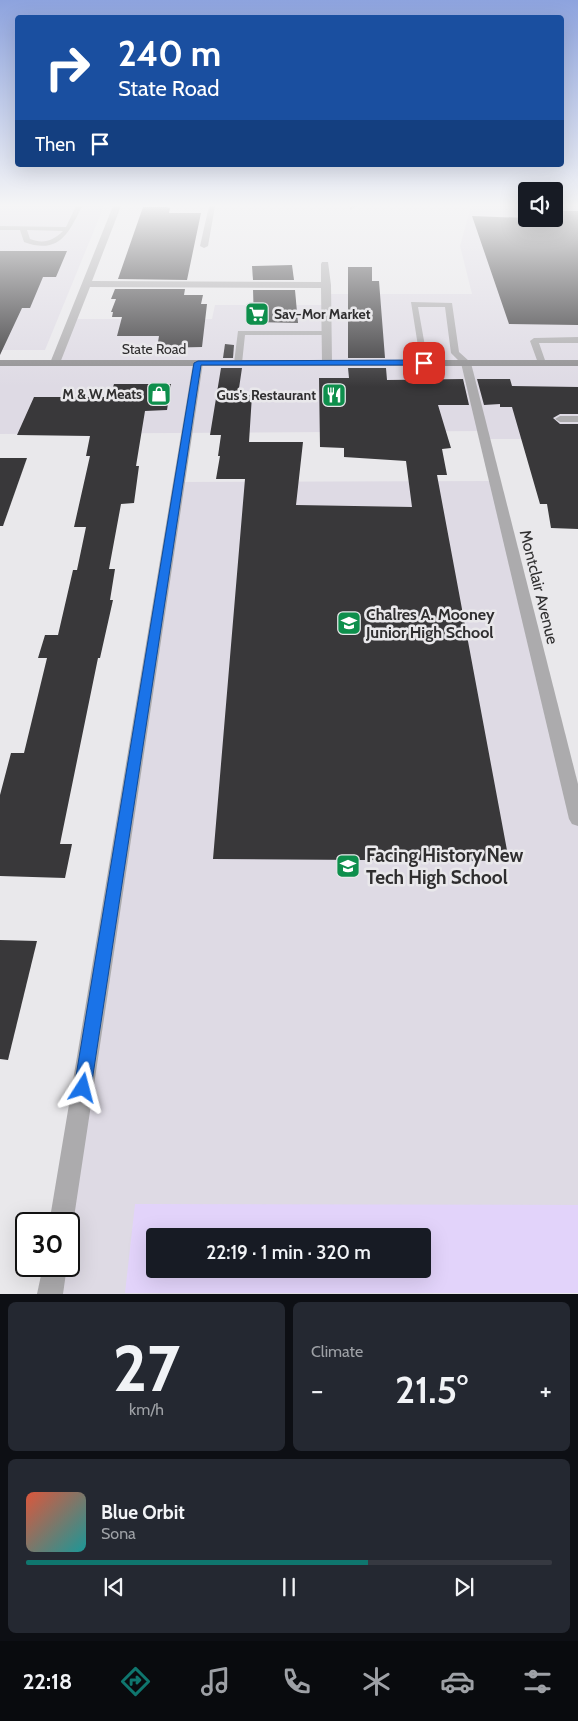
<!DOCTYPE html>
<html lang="en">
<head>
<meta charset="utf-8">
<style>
  :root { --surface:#171b24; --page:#242831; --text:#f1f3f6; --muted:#9ea1a6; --line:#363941; --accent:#0f766e }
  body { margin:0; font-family:Cabin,sans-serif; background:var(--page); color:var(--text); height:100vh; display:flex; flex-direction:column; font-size:19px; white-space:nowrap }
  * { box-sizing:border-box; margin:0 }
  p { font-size:16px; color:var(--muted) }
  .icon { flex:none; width:28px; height:28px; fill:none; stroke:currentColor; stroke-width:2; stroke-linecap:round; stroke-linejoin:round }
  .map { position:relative; height:1294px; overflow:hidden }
  .drawer { display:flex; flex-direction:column; gap:8px; padding:8px; background:#0d0f14; flex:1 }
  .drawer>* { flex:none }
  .banner { position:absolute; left:15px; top:15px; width:549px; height:152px; border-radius:5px; box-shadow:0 5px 20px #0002; background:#1a4fa0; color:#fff; overflow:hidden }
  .controls { position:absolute; left:518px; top:182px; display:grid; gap:10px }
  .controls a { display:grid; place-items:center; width:45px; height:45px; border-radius:5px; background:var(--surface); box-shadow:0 5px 20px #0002; font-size:25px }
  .speed { position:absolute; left:15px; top:1212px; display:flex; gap:10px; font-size:25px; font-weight:700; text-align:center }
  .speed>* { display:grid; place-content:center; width:65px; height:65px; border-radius:50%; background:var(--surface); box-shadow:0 5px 20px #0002; line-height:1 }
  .speed .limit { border:2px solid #111; border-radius:8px; background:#fff; color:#111 }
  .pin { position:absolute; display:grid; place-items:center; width:42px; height:42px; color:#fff; margin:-21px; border-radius:10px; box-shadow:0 2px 8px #0006 }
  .me { position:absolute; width:55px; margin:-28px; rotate:9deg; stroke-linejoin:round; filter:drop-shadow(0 0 4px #0008) }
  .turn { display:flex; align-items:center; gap:18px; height:105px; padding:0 20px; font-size:22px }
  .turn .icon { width:65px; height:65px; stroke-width:2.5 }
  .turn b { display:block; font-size:35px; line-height:42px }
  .then { display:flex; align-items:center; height:48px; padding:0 20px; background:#0003; gap:10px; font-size:19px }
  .big { font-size:38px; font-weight:600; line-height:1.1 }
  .drawer .tile { flex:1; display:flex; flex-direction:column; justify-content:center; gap:8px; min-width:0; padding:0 18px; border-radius:8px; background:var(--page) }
  .drawer .dial { align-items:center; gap:0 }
  .dial b { font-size:65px; line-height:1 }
  .song { display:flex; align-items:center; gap:15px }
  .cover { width:60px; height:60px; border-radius:8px; background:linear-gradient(135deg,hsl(10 70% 55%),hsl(180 70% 35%)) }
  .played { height:5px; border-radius:2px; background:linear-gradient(90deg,var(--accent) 65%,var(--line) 65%) }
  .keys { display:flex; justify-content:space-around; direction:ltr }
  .heat { display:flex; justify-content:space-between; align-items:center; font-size:28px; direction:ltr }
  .drawer .tiles { flex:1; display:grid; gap:8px; grid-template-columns:1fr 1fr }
  .tile:last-child { grid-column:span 2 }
  .trip { position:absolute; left:146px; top:1228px; width:285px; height:50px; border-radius:5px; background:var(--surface); box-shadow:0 5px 20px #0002; font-weight:600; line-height:50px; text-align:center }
  .dock { display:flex; height:80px; justify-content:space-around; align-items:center; background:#090b0e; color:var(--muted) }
  .dock .icon { width:35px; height:35px }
  .dock .active { color:var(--accent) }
  .dock b { font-size:22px; color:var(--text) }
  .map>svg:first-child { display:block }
  .built { fill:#dedae4; fill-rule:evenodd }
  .green { fill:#e2d3fa; fill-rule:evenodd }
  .building { fill:#39383a }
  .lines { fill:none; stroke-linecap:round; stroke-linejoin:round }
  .path { stroke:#a6a5a7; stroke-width:2; stroke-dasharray:2.5 1; stroke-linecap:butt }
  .service { fill:#acabad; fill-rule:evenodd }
  .minor { fill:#acabad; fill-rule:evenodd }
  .secondary { fill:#8e8d8f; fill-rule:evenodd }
  .route { fill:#1a73e8; stroke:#114b97 }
  .labels { text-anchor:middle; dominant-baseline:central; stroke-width:5; stroke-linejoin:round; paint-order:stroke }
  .far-poi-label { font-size:14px; font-weight:bold; fill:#2f2e2f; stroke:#e9e8eb; text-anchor:end }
  .far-street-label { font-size:14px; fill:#2f2e2f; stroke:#e9e8eb }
  .street-label { font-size:16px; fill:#2f2e2f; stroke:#e9e8eb }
  .poi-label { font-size:16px; font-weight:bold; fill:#2f2e2f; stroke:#e9e8eb; text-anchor:start }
  .near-poi-label { font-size:19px; font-weight:bold; fill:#2f2e2f; stroke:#e9e8eb; text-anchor:start }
</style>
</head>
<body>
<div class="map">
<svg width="578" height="1294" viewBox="0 0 578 1294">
  <rect width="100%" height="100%" fill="#e9e8eb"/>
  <g class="built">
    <path d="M0,206H104L45,350H0Z"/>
    <path d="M471,206H526V219H554V206H578V439H485L482,431L0,434V363H55L73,319H212L215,305H326V294H472L460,246Z"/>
    <path d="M495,481L578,819V1293L50,1294L55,1266H69V1224L179,482ZM155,1236H422V1269H155Z"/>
  </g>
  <path class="green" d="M135,1204L578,1205V1293H125ZM155,1236H422V1269H155Z"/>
  <g class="building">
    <path d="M143,207H167L170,208L169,213H201L187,280L118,279Z"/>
    <path d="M554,211H578V325L509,324L472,216L554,219Z"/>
    <path d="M0,251H67L56,277H43L30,308H22L0,355Z"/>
    <path d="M292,265L294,280H253L252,266Z"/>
    <path d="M348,267H372V281H379L385,358H348Z"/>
    <path d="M115,289H185L184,295H203L201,304H207L202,347L157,348L159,336H117L122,317H112L113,312H111L116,299H111Z"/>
    <path d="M253,290H295L298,323L254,322Z"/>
    <path d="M225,344L234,345L233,358H223Z"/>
    <path d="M221,368H242L238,395H252L249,442H303L296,505L412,507L406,461L344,457V448L320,447L319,378H349L348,368H386L387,380L463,379L469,405H438L451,448L442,449L447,475H437L509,861L213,859L245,479H216L220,456H218L221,435H210Z"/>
    <path d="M477,379H510L512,386L578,387V414H560L553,418L560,424H578V529L551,528L547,504H540L512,407H500V404L484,405Z"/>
    <path d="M114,384H171L167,410L145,411L136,466H139L134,503L121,504L109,569H115L110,600H113L100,658H98L60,844H72L65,878L0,876V795L11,753H24L47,658H38L45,635H58L73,570H77L86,527H74L90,456H86L90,436L17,435L34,397H110Z"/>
    <path d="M0,458H27L3,526H0Z"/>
    <path d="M0,940L37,941L8,1060L0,1059Z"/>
  </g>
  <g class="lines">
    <path class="path" d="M350,209L354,206"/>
    <g class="service">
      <path d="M76,206H82C69,233 59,255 24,242L20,230H0V226L66,227ZM27,230L63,231C53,241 43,244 30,239Z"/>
      <path d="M209,206H215L208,246L204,248L200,246Z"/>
      <path d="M411,302L452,303L459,352L469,361V365H463L451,353L445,307H418L428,363L421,365Z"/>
      <path d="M238,331H327L331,333L327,335H245L242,363L238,366L234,363Z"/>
      <path d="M578,337V343H539L546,363L542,366L538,363L530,341L534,338Z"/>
      <path d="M578,416V422H560L555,419L560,416Z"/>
    </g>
    <g class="minor">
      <path d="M113,206H121L92,281L321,282V264L322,262H328L331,285L332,363L331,365H323L322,363L321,288L90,287L60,363L59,365H51L50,363Z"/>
      <path d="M198,360L203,363L73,1224L69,1233V1224H49L193,363Z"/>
      <path d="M466,360L471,363L578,784V826L572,824L569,819L461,363Z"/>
      <path d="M43,1266H67L63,1294H37Z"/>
    </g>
    <rect class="secondary" x="0" y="360" width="578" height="6"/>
  </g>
  <linearGradient id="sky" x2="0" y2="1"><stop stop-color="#8da3de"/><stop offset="0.53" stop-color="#f5f5f6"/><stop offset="1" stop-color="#f5f5f6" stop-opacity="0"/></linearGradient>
  <rect width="578" height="387" fill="url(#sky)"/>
  <path class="route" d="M424,360L427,363L426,365H201L91,1088L89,1094L83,1096L77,1094L74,1088L194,363L198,361Z"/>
  <defs>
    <g id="supermarket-square" transform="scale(1.25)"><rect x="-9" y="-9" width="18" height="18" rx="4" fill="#0e8f4c" stroke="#e9e8eb"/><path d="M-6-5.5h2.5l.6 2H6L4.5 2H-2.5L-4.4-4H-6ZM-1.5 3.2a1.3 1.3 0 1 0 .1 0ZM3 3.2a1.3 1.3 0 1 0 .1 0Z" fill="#fff"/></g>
    <g id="shop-square" transform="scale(1.25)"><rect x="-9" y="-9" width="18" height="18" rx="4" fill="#0e8f4c" stroke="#e9e8eb"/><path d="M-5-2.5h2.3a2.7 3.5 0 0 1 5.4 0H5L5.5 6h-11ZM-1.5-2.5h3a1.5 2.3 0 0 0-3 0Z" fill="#fff"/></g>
    <g id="restaurant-square" transform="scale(1.25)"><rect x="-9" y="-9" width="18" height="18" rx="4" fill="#0e8f4c" stroke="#e9e8eb"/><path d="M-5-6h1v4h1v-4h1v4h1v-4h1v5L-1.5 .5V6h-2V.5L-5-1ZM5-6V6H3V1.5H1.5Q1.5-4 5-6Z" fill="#fff"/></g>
    <g id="school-square" transform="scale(1.25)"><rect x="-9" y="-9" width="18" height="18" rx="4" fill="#0e8f4c" stroke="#e9e8eb"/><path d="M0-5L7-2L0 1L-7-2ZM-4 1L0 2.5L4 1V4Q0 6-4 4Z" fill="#fff"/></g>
  </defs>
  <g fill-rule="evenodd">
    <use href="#supermarket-square" x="257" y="314"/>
    <use href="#shop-square" x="159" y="394"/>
    <use href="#restaurant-square" x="334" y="395"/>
    <use href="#school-square" x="349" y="623"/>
    <use href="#school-square" x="348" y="866"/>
  </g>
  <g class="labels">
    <g class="far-poi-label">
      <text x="274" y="314" text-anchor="start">Sav-Mor Market</text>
      <text x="142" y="394">M &amp; W Meats</text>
      <text x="316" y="395">Gus's Restaurant</text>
    </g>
    <g class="far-street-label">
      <text x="154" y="349">State Road</text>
    </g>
    <g class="street-label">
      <text transform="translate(539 587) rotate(76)">Montclair Avenue</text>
    </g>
    <g class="poi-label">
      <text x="366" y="614">Chalres A. Mooney<tspan x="366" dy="18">Junior High School</tspan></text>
    </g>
    <g class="near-poi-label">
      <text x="366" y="855">Facing History New<tspan x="366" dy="22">Tech High School</tspan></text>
    </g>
  </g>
</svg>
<div class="controls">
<a><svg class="icon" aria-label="sound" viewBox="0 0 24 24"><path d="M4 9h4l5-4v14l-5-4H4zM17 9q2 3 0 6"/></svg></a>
</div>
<div class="speed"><div class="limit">30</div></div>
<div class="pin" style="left:424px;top:363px;background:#d93025"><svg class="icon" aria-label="arrive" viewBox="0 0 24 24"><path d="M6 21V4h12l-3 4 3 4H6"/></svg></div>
<svg class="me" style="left:83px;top:1088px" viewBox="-20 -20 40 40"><path d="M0-17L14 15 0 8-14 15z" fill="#1a73e8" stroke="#fff" stroke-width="4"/></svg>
<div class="trip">22:19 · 1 min · 320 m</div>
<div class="banner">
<div class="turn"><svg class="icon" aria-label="right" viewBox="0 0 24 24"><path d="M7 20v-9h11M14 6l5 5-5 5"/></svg><div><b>240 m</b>State Road</div></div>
<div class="then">Then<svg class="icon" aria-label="arrive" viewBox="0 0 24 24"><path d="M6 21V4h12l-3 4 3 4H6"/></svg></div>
</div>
</div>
<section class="drawer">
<div class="tiles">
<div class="tile dial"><b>27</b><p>km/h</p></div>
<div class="tile"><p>Climate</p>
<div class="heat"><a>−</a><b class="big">21.5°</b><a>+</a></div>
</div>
<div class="tile">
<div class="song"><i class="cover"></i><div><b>Blue Orbit</b><p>Sona</p></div></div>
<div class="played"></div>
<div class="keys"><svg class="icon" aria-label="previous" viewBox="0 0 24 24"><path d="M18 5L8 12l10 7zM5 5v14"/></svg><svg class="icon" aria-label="pause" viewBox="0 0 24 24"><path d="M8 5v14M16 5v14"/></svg><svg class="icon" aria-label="next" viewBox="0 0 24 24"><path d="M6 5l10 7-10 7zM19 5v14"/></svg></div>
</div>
</div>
</section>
<nav class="dock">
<b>22:18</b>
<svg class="icon active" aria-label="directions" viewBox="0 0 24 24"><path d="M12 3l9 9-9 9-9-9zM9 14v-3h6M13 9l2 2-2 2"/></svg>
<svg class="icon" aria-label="music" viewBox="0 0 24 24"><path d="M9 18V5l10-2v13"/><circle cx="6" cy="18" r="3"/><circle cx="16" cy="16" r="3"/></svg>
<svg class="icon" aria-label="phone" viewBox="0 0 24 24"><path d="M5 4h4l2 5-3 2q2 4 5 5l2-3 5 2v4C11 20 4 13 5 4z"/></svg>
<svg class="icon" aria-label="climate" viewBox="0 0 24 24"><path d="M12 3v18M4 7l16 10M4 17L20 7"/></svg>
<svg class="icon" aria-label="car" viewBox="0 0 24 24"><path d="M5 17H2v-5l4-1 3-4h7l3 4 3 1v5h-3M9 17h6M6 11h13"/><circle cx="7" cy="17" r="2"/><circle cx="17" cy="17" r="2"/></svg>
<svg class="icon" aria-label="filters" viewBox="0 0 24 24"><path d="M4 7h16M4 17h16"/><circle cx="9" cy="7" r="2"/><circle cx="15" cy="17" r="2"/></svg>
</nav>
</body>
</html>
